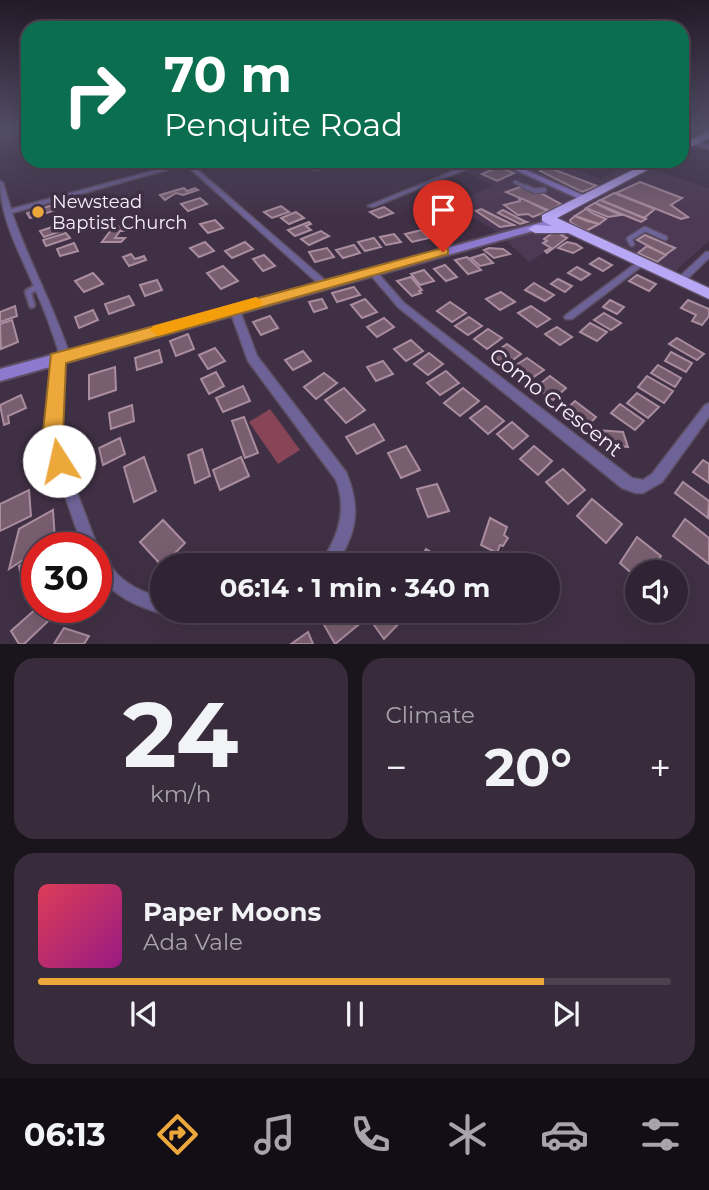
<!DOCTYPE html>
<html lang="en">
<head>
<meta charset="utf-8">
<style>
  :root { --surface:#302434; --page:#382c3c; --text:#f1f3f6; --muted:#a8a4ac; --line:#4b414f; --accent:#eda83c }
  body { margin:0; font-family:Montserrat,sans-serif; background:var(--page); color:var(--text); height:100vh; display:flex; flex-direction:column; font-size:26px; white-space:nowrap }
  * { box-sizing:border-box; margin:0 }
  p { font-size:23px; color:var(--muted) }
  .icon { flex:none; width:38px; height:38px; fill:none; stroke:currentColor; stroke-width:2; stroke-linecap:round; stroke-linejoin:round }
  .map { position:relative; height:644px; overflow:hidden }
  .sheet { display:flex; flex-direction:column; gap:14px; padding:14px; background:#1a141d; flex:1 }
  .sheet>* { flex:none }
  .banner { position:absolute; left:21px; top:21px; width:668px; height:147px; border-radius:21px; box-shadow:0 7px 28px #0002,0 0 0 2px var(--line); background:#0b6e4f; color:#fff; overflow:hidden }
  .tools { position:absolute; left:625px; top:560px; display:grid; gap:14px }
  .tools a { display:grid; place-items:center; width:63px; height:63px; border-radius:50%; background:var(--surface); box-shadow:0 7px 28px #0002,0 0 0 2px var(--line); font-size:35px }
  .speed { position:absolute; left:21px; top:532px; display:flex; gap:14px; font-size:35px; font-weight:700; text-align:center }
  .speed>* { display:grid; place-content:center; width:91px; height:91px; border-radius:50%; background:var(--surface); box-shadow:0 7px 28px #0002,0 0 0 2px var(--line); line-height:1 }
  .speed .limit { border:10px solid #d22; background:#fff; color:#111 }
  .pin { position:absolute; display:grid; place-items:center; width:60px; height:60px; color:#fff; margin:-72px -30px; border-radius:50% 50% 50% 0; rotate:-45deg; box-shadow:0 0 7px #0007 }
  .pin .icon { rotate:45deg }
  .me { position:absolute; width:77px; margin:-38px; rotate:350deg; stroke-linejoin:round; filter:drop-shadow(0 0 5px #0008) }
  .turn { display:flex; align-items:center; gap:24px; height:147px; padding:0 28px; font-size:32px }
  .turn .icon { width:91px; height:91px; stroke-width:2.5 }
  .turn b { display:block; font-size:49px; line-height:60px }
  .big { font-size:52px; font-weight:700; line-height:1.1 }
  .sheet .tile { flex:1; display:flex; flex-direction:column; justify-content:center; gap:10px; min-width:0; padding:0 24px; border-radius:21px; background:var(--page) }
  .sheet .dial { align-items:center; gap:0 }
  .dial b { font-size:91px; line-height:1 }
  .song { display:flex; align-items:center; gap:21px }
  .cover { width:84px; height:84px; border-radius:10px; background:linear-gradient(135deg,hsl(350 70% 55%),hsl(310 70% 35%)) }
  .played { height:7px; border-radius:4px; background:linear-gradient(90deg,var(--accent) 80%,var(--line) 80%) }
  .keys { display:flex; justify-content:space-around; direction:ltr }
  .heat { display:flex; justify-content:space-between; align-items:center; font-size:38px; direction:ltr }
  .sheet .tiles { flex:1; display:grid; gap:14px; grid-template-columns:1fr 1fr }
  .tile:last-child { grid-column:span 2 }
  .trip { position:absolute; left:150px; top:553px; width:410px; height:70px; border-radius:35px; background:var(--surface); box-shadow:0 7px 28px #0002,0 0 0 2px var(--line); font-weight:700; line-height:70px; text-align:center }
  .menu { display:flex; height:112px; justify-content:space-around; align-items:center; background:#130e15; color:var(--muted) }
  .menu .icon { width:49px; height:49px }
  .menu .on { color:var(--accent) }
  .menu b { font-size:32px; color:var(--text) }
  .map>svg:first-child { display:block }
  .built { fill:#4d3953 }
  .green { fill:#874557 }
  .building { fill:#795e6f; stroke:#aa8d9f; stroke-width:2 }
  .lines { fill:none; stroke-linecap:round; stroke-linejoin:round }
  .lane-far2-casing { stroke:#5e4f63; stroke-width:5 }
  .lane-far1-casing { stroke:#5e4f63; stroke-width:7 }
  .lane-casing { stroke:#5e4f63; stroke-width:9 }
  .street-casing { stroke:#5e4f63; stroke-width:3 }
  .secondary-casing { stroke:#5e4f63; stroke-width:4 }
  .highway-casing { stroke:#5e4f63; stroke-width:3 }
  .lane-far2 { stroke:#6e6398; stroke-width:3.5 }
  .lane-far1 { stroke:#6e6398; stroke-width:4.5 }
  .lane { stroke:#6e6398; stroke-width:5 }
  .street { fill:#6e6398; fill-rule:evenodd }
  .secondary { fill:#8d7ace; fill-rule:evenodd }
  .highway { fill:#b8a7f5; fill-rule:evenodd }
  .route { fill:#eda83c; stroke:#9a6d27; stroke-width:2 }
  .slow { fill:#f59e0b }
  .poi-dot { fill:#eda83c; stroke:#403045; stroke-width:2.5 }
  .labels { text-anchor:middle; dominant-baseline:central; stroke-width:7; stroke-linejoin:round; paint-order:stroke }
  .far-poi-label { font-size:18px; fill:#faf0fe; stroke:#403045; text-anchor:start }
  .street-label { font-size:21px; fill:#faf0fe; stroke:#403045 }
</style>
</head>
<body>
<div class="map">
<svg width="709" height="644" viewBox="0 0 709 644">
  <rect width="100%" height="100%" fill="#403045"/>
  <path class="built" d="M532,161H554L601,179L632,162L709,188V241L674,272L581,230L529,262L493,229L450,205L493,186L465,171L493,162L510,169Z"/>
  <path class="green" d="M270,409L300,450L278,464L249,422Z"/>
  <g class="building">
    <path d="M546,166L550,168L597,186L582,192L540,171Z"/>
    <path d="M498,167L514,173L497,181L482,174Z"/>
    <path d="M640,182L682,198L671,205L688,217L681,219L616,193Z"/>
    <path d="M526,185L531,191L539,192L561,204L550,211L506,192Z"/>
    <path d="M184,188L187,191L195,188L198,190L183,195L176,193L165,200L160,195Z"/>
    <path d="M614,193L655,209L644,218L601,200Z"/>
    <path d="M90,197L94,204L71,210L68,203Z"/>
    <path d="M200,198L207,204L188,211L181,204Z"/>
    <path d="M519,199H523L548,211L533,217L528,214L518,215L504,205L520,201Z"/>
    <path d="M600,200L646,219L641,222L595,203Z"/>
    <path d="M595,203L607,209L621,215L608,217L586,208Z"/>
    <path d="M53,205L56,210L30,218L27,213Z"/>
    <path d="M281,206L289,212L272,218L264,212Z"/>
    <path d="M384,207L393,213L379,218L370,212Z"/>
    <path d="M481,209L501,219L514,225L500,227L476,211Z"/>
    <path d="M586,209L594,214L606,219L599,224L575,216Z"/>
    <path d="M503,210L524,221L527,222L520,224L498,213Z"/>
    <path d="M296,212L304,218L289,224L281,218Z"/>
    <path d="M575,216L587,221L599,224L586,231L571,223L570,220Z"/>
    <path d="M215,220L223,228L208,233L200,224Z"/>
    <path d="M309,222L311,224L306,226L311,230L295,236L288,230Z"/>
    <path d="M64,223L68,229L44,237L40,231Z"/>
    <path d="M436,223L446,232L433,236L423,226Z"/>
    <path d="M114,226H135L131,231H120L115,238H125L121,242H102Z"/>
    <path d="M421,230L429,238L412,242L405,234Z"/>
    <path d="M321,231L329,236L309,245L301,239Z"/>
    <path d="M554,232L565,233L561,235L567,238L547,253L545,251L551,248L543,243L547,241L544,239Z"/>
    <path d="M66,233L70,238L46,246L43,240Z"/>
    <path d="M394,234L401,242L386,245L380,237Z"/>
    <path d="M645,235L675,248L665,255L637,240Z"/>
    <path d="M374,238L381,247L365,251L358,242Z"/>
    <path d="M205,242L214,251L199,257L190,248Z"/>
    <path d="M245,242L253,249L232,258L225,251Z"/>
    <path d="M567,242L576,244L582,248L573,253L558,248Z"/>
    <path d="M74,243L78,251L60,256L57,249Z"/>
    <path d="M354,245L360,253L343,258L336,250Z"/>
    <path d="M647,246L666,255L657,262L638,253Z"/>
    <path d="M327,248L334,257L315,262L309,252Z"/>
    <path d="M489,248L503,249L510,254L494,258L484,250Z"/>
    <path d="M131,254L135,259L144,256L146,260L129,266L123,257Z"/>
    <path d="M484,254L493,263L480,266L471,258Z"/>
    <path d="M264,255L275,266L263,271L253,259Z"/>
    <path d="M467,257L481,270L468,274L455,260Z"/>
    <path d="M599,258L612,265L603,271L590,264Z"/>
    <path d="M445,265L457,277L446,281L434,269Z"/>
    <path d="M223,266L238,281L221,289L207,273Z"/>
    <path d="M577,267L590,274L581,280L568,273Z"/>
    <path d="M424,270L434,281L420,285L411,274Z"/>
    <path d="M93,273L103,284L84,292L75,281Z"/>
    <path d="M637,275L656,284L649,291L629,281Z"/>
    <path d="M411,277L422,290L419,291L421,293L412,296L397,281Z"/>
    <path d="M558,279L572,286L565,292L551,284Z"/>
    <path d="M157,280L162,290L145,296L140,285Z"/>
    <path d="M534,283L554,295L545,301L525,290Z"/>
    <path d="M354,287L360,295L337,302L332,293Z"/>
    <path d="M501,292L515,302L500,310L486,299Z"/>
    <path d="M129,296L134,305L109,314L105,304Z"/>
    <path d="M322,299L327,308L314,312L309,302Z"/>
    <path d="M365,299L377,312L362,318L351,305Z"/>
    <path d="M610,300L624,307L617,314L603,307Z"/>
    <path d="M688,300L709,309V316L702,325L692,321L696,315L681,308Z"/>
    <path d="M450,302L466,313L452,322L437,311Z"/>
    <path d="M15,306L17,316L0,322V312Z"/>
    <path d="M531,306L550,319L537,327L518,313Z"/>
    <path d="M93,310L98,320L79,328L75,317Z"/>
    <path d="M604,313L621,323L611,330L594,320Z"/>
    <path d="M270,316L278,328L261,335L253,322Z"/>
    <path d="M469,317L482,326L468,335L455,326Z"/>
    <path d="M384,318L394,327L377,337L367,327Z"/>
    <path d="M12,320L18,342L1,349L0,324Z"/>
    <path d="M590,323L607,332L597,341L580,332Z"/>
    <path d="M557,327L572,337L560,345L545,334Z"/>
    <path d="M488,329L502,338L487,349L474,339Z"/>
    <path d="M188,334L194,349L176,356L170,341Z"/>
    <path d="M677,338L704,354L697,360L669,344Z"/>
    <path d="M411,340L423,351L406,361L394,349Z"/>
    <path d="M507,344L521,354L505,366L491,355Z"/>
    <path d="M215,348L225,361L208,369L199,355Z"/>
    <path d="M159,350L162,362L137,370L135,358Z"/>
    <path d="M303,351L311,361L293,370L285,360Z"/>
    <path d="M671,352L692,363L686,372L665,361Z"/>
    <path d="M429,353L443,364L428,375L414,364Z"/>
    <path d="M527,358L544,370L526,382L510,369Z"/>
    <path d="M383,361L393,374L376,381L367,367Z"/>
    <path d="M658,365L681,378L675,387L651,373Z"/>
    <path d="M115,367L116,390L89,399V375Z"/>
    <path d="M446,371L459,383L440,395L427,383Z"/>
    <path d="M216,372L224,386L209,394L201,379Z"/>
    <path d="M324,373L337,383L316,399L304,387Z"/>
    <path d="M550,376L566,388L553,400L536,387Z"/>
    <path d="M647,376L673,391L664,403L638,387Z"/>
    <path d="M243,386L250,401L223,412L216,398Z"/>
    <path d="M344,388L365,410L346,423L325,400Z"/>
    <path d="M463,388L479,401L460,416L444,403Z"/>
    <path d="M637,393L659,407L648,418L627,403Z"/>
    <path d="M21,395L26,408L8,416L9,423L4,425L0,405Z"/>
    <path d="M575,401L596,417L585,428L562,413Z"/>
    <path d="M620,404L644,421L635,430L611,413Z"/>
    <path d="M132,405L134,421L111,429L109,413Z"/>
    <path d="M486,406L504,421L488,434L470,418Z"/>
    <path d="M244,417L258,453L245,458L232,421Z"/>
    <path d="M512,422L528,436L513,449L497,434Z"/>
    <path d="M374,424L384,440L357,454L346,437Z"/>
    <path d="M596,430L623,432L628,447L601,444Z"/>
    <path d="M120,438L125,454L103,465L99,448Z"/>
    <path d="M406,446L420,470L401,478L388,453Z"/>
    <path d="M534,446L552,461L538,475L520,459Z"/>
    <path d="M202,449L210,476L195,483L188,455Z"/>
    <path d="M144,457L156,491L134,502L124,467Z"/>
    <path d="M241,457L249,476L220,490L213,470Z"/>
    <path d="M703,460L709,464V483L693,472Z"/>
    <path d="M563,469L585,490L568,504L546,482Z"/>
    <path d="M683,482L709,501L708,518L675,493Z"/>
    <path d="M437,484L449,511L428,517L417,489Z"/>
    <path d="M29,490L31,516L0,531V504Z"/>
    <path d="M592,499L622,524L606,543L577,516Z"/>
    <path d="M53,510L55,540L42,548H37V551L9,569L19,529Z"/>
    <path d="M490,518L507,527L504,535L508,538L503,546L500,545L497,553L481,545Z"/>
    <path d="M685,519L709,538V564L673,536Z"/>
    <path d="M163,520L185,543L162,566L140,542Z"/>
    <path d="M637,537L661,556L651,572H637V578L620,563Z"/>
    <path d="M426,549L452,564V565H419Z"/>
    <path d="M37,555V590L25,598L19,566Z"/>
    <path d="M38,607H63L24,644H19L11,631Z"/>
    <path d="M338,611H356L363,621L335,644L323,623Z"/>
    <path d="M364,611H406L408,614L384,639Z"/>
    <path d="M64,628L89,636L84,644H54Z"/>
    <path d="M308,632L313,644H291Z"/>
  </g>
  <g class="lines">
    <g class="lane-far2-casing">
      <path id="lane-far2" d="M515,182L530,189"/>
    </g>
    <g class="lane-far1-casing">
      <g id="lane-far1">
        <path d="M526,187L535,191L544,190"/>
        <path d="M632,244L629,239L645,229L665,238"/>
      </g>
    </g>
    <g class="lane-casing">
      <path id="lane" d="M32,305L28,292L39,286"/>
    </g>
    <g class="street-casing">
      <g id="street">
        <path d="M693,140L709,145V149L691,143V141Z"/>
        <path d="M335,161H344L317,170L312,169Z"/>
        <path d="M478,161H486L373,207L368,206Z"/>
        <path d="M633,161H642L653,166L648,167Z"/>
        <path d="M179,164L184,165L12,213C29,262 54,307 70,356L69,359H62L59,433L65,461L98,548L96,553C105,557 110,566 117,574C130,587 145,593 163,598V611H169L163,614C136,606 114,596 96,573V548H83L53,461L47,433L52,359L53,356H60C53,333 45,311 35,289C21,255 0,219 0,181L3,183L11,209Z"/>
        <path d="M187,164H191L327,282L328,284L327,286H321L187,166Z"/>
        <path d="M706,252H709V258L683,283H677L676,281L677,279Z"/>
        <path d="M639,261H645L646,263L572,319H566L564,317L566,315Z"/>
        <path d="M372,269L375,270L404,303L632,478L643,480L652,474L705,405L709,403V417L662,482L643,493H636L622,488L398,307L368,272Z"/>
        <path d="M234,305L239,308L257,356L346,472C361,508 357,532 336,565H318C321,559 325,556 328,551C341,528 346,505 336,480L248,361L229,308Z"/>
        <path d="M202,611H223L221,617L215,619L204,617Z"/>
      </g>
    </g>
    <g class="secondary-casing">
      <g id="secondary">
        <path d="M495,161H506L592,199L584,201Z"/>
        <path d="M554,219L558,220V224L0,381V369Z"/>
      </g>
    </g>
    <g class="highway-casing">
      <g id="highway">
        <path d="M709,131V138L682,151V144Z"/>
        <path d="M651,161H664L557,218L709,288V299L568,233H535L528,229L535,225L552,226L542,221V215Z"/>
      </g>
    </g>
    <use href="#lane-far2" class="lane-far2"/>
    <use href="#lane-far1" class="lane-far1"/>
    <use href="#lane" class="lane"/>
    <use href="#street" class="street"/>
    <use href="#secondary" class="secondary"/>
    <use href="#highway" class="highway"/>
  </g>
  <linearGradient id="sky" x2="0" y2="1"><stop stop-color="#231a26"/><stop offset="0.59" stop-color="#534e68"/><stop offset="1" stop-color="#534e68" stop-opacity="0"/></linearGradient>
  <rect width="709" height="218" fill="url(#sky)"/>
  <path class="route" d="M443,248L448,249V254L66,363L63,433L70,461L67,468L59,471L52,468L43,433L51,354Z"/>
  <path class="slow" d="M256,297L263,302L261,306L158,336L150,330L153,326Z"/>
  <circle class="poi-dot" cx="38" cy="212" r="7"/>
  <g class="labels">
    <g class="far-poi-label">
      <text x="52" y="202">Newstead<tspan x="52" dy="21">Baptist Church</tspan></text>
    </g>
    <g class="street-label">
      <text transform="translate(556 402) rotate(38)">Como Crescent</text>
    </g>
  </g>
</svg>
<div class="tools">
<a><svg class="icon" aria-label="sound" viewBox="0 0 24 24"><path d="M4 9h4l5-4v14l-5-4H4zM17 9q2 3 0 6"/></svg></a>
</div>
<div class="speed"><div class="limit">30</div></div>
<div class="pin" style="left:443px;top:252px;background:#d93025"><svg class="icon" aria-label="arrive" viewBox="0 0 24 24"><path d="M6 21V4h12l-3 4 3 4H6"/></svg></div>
<svg class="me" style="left:59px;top:461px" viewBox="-20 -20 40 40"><circle r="19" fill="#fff"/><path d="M0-13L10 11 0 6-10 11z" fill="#eda83c"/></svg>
<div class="trip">06:14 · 1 min · 340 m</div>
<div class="banner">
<div class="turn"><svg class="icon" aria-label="right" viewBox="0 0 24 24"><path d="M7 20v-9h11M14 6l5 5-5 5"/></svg><div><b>70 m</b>Penquite Road</div></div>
</div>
</div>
<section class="sheet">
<div class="tiles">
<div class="tile dial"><b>24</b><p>km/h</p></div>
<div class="tile"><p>Climate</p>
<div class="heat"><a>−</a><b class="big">20°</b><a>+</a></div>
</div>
<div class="tile">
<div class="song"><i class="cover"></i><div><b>Paper Moons</b><p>Ada Vale</p></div></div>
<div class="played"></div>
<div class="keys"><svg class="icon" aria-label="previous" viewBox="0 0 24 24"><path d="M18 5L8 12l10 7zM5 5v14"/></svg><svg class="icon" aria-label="pause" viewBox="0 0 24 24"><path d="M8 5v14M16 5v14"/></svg><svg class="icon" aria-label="next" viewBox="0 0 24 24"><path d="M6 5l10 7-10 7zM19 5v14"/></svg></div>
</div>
</div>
</section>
<nav class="menu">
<b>06:13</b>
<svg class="icon on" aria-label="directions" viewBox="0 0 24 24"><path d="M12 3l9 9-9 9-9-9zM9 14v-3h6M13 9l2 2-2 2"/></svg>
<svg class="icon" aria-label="music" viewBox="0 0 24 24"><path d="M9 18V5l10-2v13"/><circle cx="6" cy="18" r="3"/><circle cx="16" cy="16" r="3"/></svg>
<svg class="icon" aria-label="phone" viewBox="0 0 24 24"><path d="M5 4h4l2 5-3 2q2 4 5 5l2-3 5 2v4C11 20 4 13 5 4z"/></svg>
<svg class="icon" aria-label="climate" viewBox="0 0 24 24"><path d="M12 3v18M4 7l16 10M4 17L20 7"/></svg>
<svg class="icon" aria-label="car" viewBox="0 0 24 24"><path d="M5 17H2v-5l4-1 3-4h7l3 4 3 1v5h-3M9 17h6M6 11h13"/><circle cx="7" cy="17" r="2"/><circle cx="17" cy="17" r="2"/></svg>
<svg class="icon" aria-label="filters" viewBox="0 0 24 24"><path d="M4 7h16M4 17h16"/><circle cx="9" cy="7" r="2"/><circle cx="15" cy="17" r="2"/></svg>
</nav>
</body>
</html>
